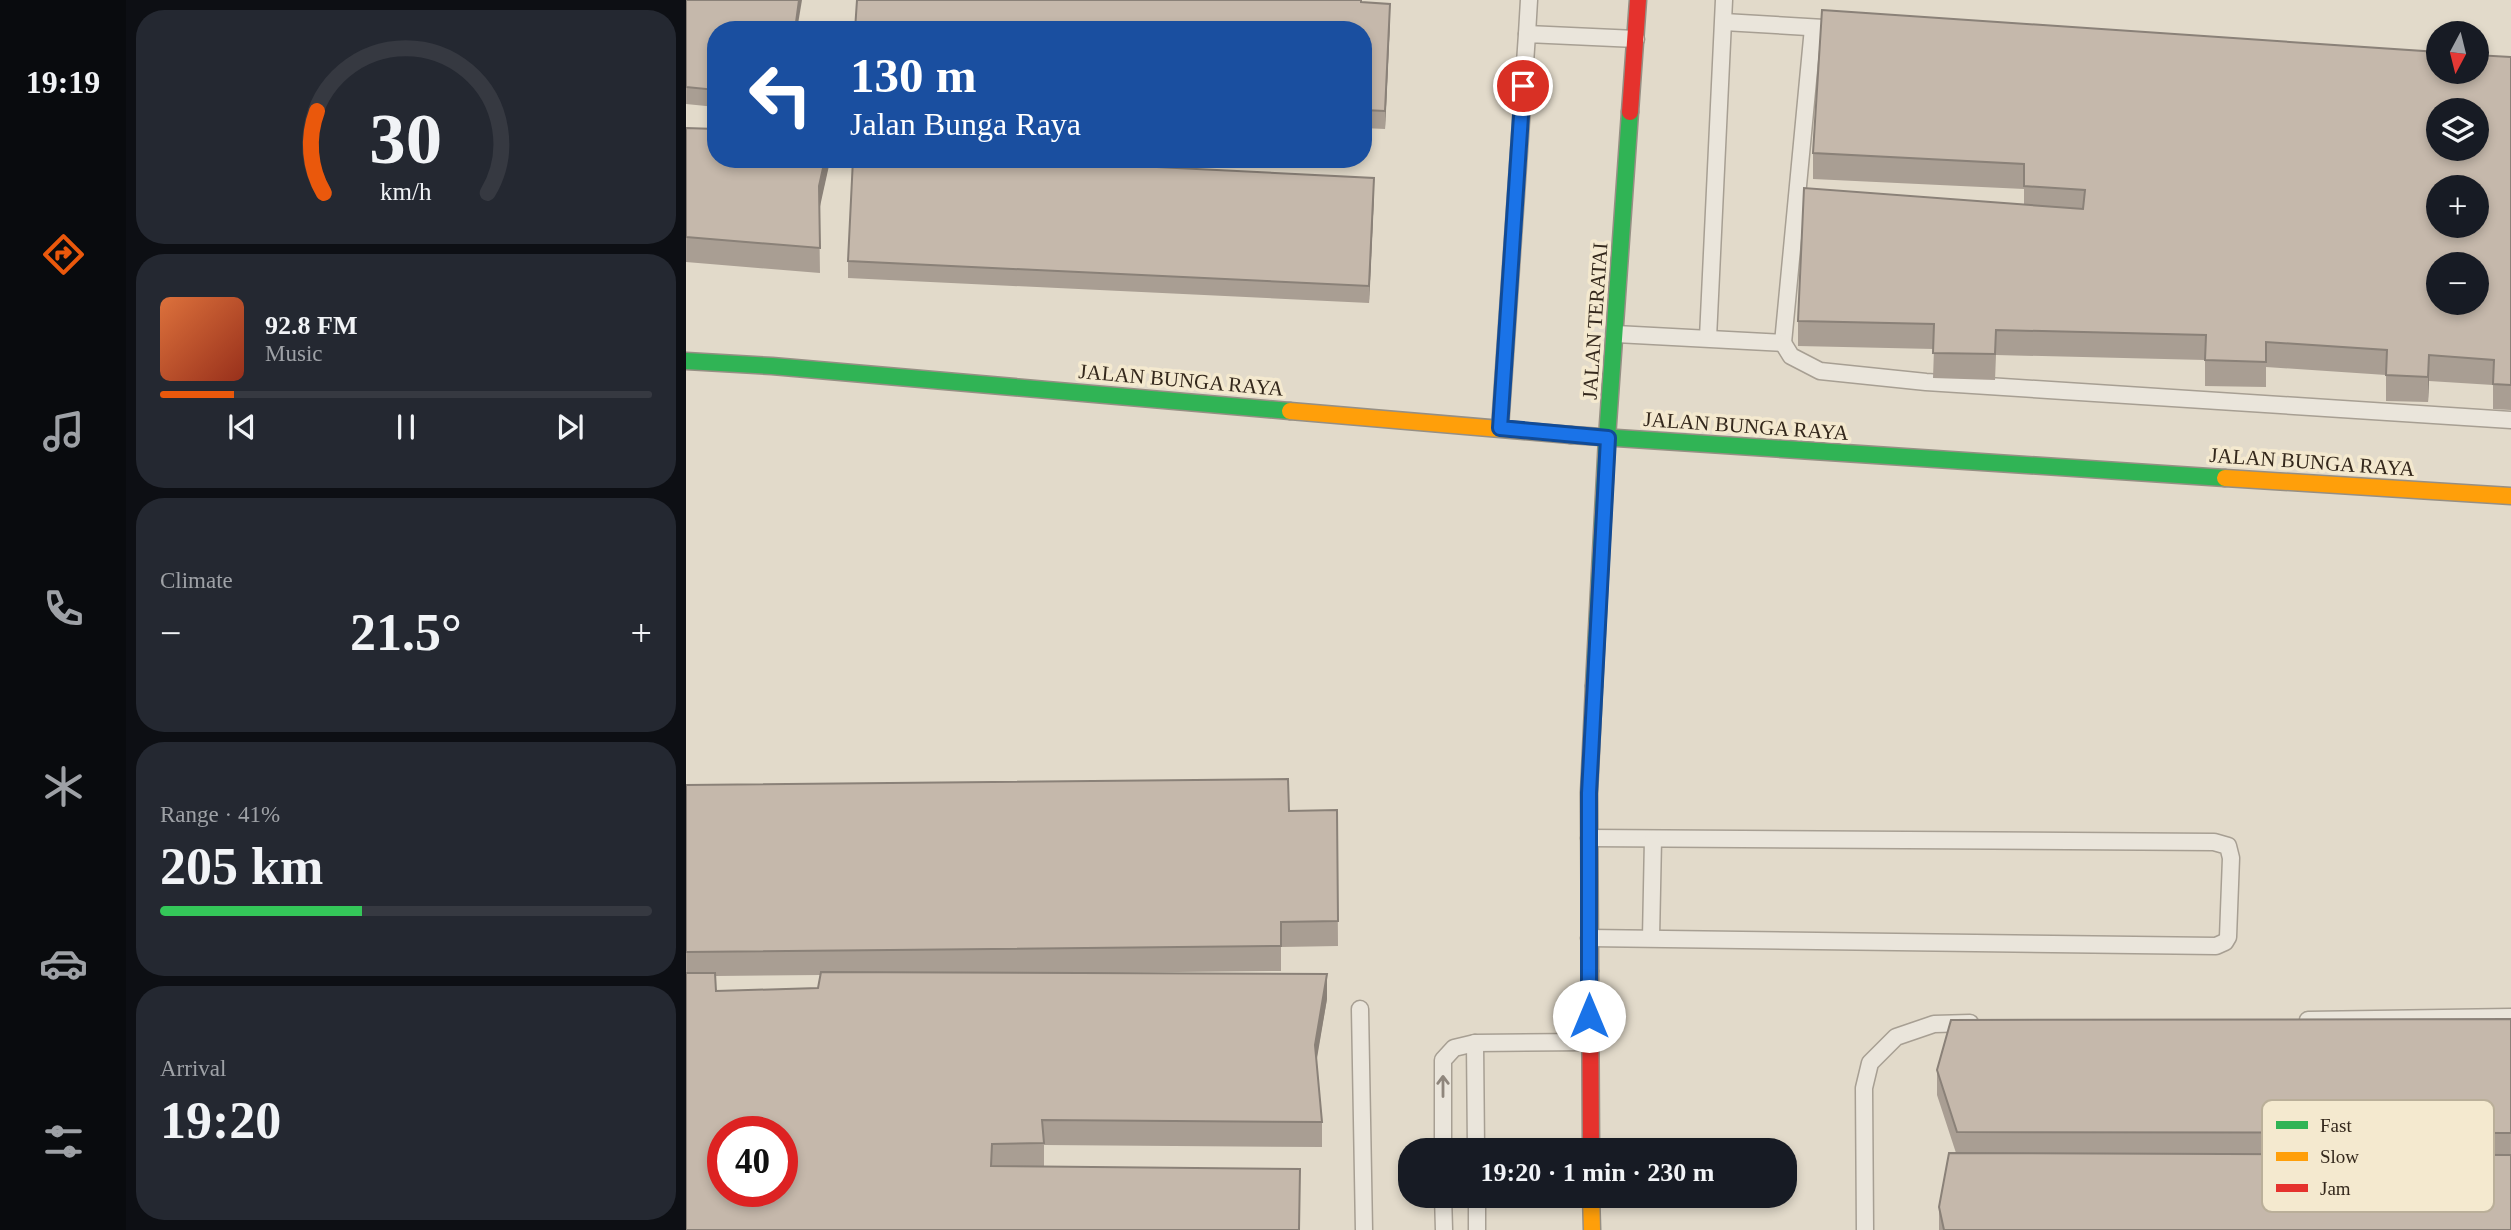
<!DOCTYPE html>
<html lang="en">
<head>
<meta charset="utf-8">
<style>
  :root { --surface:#171b24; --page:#242831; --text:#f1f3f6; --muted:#9ea1a6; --line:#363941; --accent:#ea580c }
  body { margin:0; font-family:Georgia,serif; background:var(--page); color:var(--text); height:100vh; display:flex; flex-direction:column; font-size:26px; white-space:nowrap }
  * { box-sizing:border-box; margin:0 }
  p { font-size:23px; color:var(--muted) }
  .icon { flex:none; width:38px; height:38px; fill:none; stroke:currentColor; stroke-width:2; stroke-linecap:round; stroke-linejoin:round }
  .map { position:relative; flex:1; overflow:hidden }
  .details { display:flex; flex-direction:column; gap:10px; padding:10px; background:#0d0f14; width:560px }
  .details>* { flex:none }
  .banner { position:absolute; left:21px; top:21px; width:665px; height:147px; border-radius:28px; box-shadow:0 4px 10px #0003; background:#1a4fa0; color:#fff; overflow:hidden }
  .needle { width:46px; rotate:187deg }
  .fabs { position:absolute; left:1740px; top:21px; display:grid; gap:14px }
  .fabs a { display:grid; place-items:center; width:63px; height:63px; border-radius:50%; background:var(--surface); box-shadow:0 4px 10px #0003; font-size:35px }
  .speed { position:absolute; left:21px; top:1116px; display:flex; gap:14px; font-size:35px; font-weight:700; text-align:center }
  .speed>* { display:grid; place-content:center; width:91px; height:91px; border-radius:50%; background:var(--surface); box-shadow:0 4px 10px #0003; line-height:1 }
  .speed .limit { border:10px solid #d22; background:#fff; color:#111 }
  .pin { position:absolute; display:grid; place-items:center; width:60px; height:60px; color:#fff; margin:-30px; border:4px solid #fff; border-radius:50%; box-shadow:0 2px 7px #0007 }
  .me { position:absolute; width:77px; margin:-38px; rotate:0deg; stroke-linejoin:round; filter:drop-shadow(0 0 5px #0008) }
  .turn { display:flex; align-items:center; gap:24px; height:147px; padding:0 28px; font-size:32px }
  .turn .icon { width:91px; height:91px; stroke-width:2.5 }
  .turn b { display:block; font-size:49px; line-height:60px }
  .big { font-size:52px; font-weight:700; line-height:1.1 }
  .details .tile { flex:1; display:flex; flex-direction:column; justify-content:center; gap:10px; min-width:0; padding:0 24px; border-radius:28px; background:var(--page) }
  .details .dial { align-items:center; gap:0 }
  .dial svg { height:182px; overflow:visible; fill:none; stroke:var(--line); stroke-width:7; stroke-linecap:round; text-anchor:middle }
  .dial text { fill:var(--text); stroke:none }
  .song { display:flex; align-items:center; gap:21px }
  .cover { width:84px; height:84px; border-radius:10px; background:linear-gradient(135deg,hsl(20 70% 55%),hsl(10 70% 35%)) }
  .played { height:7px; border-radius:4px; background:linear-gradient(90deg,var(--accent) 15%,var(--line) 15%) }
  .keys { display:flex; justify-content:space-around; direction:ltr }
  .heat { display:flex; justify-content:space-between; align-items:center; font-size:38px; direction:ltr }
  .charge { height:10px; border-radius:5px; background:linear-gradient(90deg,#34c759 41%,var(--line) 0) }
  .trip { position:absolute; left:712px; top:1138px; width:399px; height:70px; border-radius:28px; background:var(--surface); box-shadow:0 4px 10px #0003; font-weight:700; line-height:70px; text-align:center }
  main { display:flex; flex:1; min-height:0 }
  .tabs { display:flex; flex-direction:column; width:126px; justify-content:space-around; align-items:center; background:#090b0e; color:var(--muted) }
  .tabs .icon { width:49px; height:49px }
  .tabs .current { color:var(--accent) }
  .tabs b { font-size:32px; color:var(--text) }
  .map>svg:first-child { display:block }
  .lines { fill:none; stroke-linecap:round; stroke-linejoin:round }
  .lane-casing { stroke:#a79f93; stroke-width:19 }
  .fast-casing { stroke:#968f84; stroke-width:19 }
  .slow-casing { stroke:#968f84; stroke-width:19 }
  .jam-casing { stroke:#968f84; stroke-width:19 }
  .lane { stroke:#eae5db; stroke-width:16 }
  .fast { stroke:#30b455; stroke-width:16 }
  .slow { stroke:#ff9f0a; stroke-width:16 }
  .jam { stroke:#e5322d; stroke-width:16 }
  .wall { fill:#a99e93; fill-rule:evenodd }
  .shaded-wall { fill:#8a8178 }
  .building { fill:#c5b8ab; stroke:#8a8178; stroke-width:2; fill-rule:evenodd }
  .oneway { stroke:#8f867c }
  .route-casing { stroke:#114b97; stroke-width:18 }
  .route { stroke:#1a73e8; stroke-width:12 }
  .labels { text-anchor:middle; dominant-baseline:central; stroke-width:7; stroke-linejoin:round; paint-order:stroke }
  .street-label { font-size:21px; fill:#34281c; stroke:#f4e9cf }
  .key { fill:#f4e9cf; stroke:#baaf99; stroke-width:2 }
  .key-label { font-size:19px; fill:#34281c }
</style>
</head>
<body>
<main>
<nav class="tabs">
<b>19:19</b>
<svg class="icon current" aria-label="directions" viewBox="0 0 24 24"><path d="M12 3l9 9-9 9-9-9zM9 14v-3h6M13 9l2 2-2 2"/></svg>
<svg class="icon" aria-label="music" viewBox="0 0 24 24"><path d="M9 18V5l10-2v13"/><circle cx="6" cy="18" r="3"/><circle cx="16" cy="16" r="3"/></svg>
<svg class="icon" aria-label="phone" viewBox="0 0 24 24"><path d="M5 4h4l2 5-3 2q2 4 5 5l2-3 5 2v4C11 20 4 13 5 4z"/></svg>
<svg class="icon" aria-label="climate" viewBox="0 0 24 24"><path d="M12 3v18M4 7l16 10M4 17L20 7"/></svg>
<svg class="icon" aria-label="car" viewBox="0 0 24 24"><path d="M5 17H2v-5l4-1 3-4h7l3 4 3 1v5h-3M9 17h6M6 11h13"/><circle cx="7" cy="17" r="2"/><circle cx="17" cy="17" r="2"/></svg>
<svg class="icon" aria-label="filters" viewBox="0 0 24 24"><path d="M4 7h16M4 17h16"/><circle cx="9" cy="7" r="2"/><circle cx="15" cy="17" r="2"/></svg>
</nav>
<section class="details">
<div class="tile dial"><svg viewBox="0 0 100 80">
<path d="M14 69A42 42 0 1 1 86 69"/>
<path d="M14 69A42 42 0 0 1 11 33" stroke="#ea580c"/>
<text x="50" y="56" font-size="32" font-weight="700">30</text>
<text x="50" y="72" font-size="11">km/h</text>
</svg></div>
<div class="tile">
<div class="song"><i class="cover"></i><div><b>92.8 FM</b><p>Music</p></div></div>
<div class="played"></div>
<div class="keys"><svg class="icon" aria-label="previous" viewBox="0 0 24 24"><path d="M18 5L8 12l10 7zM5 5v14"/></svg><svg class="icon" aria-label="pause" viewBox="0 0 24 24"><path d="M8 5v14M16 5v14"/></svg><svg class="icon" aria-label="next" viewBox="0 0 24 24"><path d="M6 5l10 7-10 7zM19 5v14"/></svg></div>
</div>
<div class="tile"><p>Climate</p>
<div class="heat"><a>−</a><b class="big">21.5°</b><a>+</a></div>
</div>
<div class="tile"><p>Range · 41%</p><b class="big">205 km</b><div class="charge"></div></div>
<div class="tile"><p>Arrival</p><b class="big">19:20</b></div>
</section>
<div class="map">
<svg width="1825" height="1230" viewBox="0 0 1825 1230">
  <rect width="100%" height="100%" fill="#e2daca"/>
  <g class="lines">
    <g class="lane-casing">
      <g id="lane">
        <path d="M1038,22L1155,29"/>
        <path d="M841,34L843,0"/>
        <path d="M930,334L1097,343L1127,28"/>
        <path d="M1022,338L1038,0"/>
        <path d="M1097,343L1105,356L1134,371L1240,382L1825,420"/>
        <path d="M814,428L841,34L950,39"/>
        <path d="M903,938L1530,946L1539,942L1542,937L1545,858L1542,846L1528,842L903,838"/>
        <path d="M965,938L967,839"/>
        <path d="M674,1009L678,1230"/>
        <path d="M1622,1020L1825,1017"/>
        <path d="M789,1043L790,1150"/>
        <path d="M757,1150V1060L768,1048L789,1043L903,1042"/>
        <path d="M757,1195L758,1230"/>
        <path d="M791,1195V1230"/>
        <path d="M1179,1230L1178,1088L1184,1063L1210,1037L1248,1024L1284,1023"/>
      </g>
    </g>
    <g class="fast-casing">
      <g id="fast">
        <path d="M0,361L86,366L604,411"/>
        <path d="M885,435L1539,478"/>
        <path d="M908,686L921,438L944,112"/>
      </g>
    </g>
    <g class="slow-casing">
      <g id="slow">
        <path d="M604,411L885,435"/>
        <path d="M1539,478L1825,496"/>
        <path d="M904,971L903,793L908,686"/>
        <path d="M905,1195L906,1230"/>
      </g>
    </g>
    <g class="jam-casing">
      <g id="jam">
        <path d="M944,112L952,0"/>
        <path d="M904,971L905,1150"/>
      </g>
    </g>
    <use href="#lane" class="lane"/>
    <use href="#fast" class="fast"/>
    <use href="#slow" class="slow"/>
    <use href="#jam" class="jam"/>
  </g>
  <g class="wall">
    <path d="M0,0L30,30V107L0,104Z"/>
    <path d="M171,0H676V2L704,21L699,129L677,128V30Z"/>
    <path d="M1825,57V410L1807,409V385L1743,381L1742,402L1700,401V375L1580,367V387L1519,386V360L1310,355L1309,380L1247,378L1248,349L1112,346V321L1338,204V189L1127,179V153Z"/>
    <path d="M0,128L144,159L133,208L134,273L0,262Z"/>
    <path d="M688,195L683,303L162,278V261Z"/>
    <path d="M0,785L603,811L651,810L652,946L595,947V971L398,973L641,999L630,1061L636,1122V1147L358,1145V1166L0,1230ZM134,975L132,988L30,991L29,976Z"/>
    <path d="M1825,1019V1230H1253V1207L1270,1153L1251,1095V1070Z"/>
  </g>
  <g class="shaded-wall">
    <path d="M113,0H116L111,30H109Z"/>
    <path d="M704,4V21L699,129V111Z"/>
    <path d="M139,159H144V161L133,211V186Z"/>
    <path d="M688,178V195L683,303V286Z"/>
    <path d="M1743,355V381L1742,402V377Z"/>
    <path d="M641,974V999L629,1070V1045Z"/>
  </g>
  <g class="building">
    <path d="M0,0H113L109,30H30V90L0,87Z"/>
    <path d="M171,0H675V2L704,4L699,111L677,110V30H169Z"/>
    <path d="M1136,10L1752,52V72H1790V55L1825,57V385L1807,384L1808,360L1743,355L1742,377L1700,375L1701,350L1580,342V362L1519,360L1520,335L1310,330L1309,354L1247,353L1248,324L1112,321L1118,188L1397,209L1399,190L1338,186V164L1127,153ZM1752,110H1790V149H1752ZM1752,187H1790V226H1752ZM1752,264H1790V303H1752Z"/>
    <path d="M0,128L30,129V159H139L133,186L134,248L0,237Z"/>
    <path d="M167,159H312L688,178L683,286L162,261Z"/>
    <path d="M602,779L603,811L651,810L652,921L595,922V946L0,952V785Z"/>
    <path d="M135,972L641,974L629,1045L636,1122L356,1120L358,1143L306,1144L305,1166L614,1169L613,1230H0V973H29L30,991L132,988ZM37,1132H96V1192H37Z"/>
    <path d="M1825,1019V1133L1271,1132L1251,1070L1265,1020Z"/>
    <path d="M1263,1153L1825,1155V1230H1258L1253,1207Z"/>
  </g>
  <defs><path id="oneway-shaft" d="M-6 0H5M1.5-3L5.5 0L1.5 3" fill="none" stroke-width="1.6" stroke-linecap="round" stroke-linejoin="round" transform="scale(1.75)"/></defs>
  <use class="oneway" href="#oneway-shaft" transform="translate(757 1086) rotate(-90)"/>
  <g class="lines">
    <g class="route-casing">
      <path id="route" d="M837,86L814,428L922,438L903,793V1016"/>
    </g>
    <use href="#route" class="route"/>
  </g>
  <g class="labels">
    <g class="street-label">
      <text transform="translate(909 321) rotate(-86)">JALAN TERATAI</text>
      <text transform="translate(495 380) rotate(5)">JALAN BUNGA RAYA</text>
      <text transform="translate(1060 426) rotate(4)">JALAN BUNGA RAYA</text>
      <text transform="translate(1626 462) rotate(4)">JALAN BUNGA RAYA</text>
    </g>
  </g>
  <rect x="1576" y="1100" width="232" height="112" rx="10" class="key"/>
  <rect x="1590" y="1121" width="32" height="8" fill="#30b455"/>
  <rect x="1590" y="1152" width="32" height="9" fill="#ff9f0a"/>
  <rect x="1590" y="1184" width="32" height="8" fill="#e5322d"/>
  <g class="key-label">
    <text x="1634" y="1132">Fast</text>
    <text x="1634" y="1163">Slow</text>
    <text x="1634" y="1195">Jam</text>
  </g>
</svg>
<div class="fabs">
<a><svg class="needle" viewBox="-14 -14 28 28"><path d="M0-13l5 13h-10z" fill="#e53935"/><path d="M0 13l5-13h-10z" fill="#9ea1a6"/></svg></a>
<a><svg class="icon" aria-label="layers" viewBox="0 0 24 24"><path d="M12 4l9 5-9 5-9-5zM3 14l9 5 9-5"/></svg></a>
<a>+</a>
<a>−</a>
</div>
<div class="speed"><div class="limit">40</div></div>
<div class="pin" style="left:837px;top:86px;background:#d93025"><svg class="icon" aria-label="arrive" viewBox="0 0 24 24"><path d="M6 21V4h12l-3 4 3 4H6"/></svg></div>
<svg class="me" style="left:903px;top:1016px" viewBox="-20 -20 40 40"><circle r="19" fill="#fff"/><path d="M0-13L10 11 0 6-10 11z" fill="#1a73e8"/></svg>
<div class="trip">19:20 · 1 min · 230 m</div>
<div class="banner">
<div class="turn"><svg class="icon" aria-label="left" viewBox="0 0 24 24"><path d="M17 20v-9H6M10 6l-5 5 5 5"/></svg><div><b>130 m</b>Jalan Bunga Raya</div></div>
</div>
</div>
</main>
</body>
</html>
